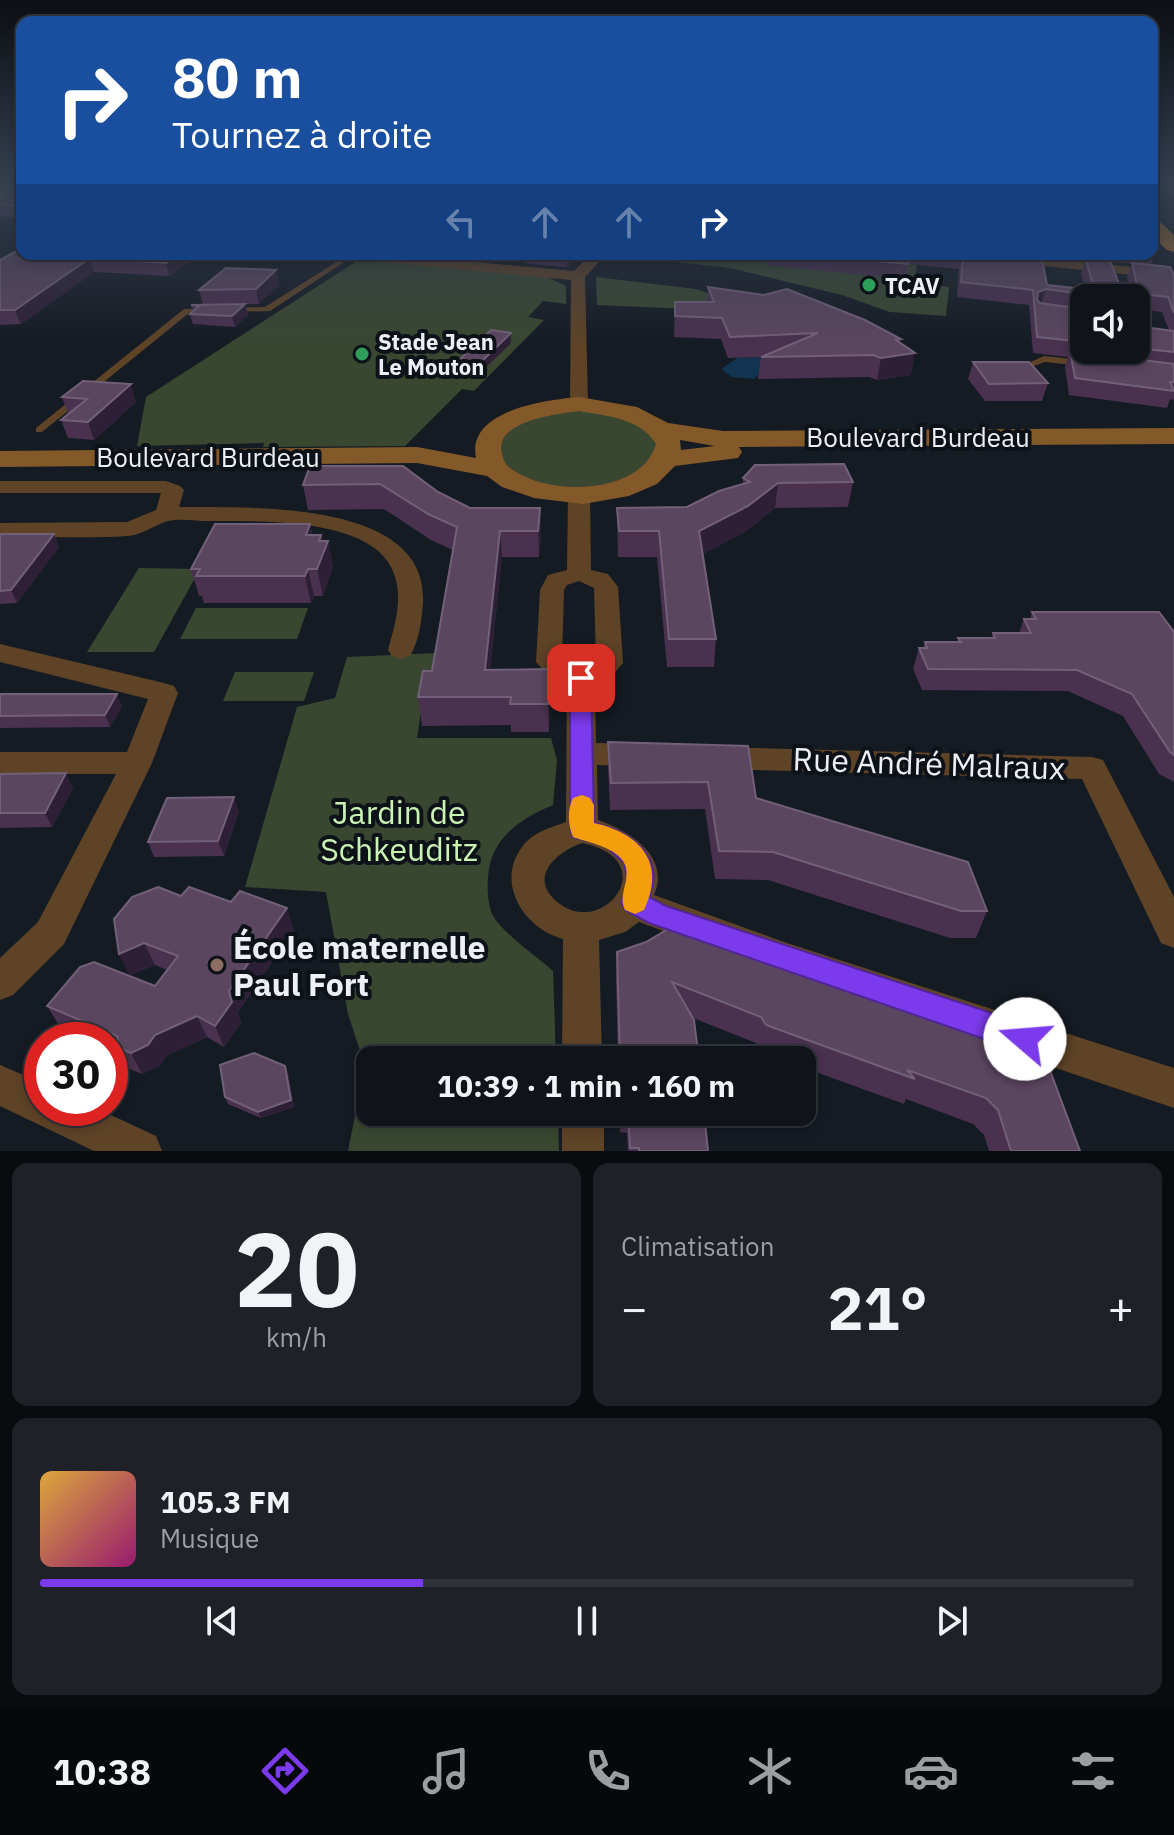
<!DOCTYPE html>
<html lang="fr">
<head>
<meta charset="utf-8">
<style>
  :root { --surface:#10141a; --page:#1e2127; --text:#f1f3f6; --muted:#9c9ea2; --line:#303339; --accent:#7c3aed }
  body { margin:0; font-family:"IBM Plex Sans",sans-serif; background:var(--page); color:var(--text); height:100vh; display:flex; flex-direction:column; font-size:30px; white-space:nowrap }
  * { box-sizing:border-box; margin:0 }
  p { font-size:26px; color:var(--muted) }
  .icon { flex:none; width:44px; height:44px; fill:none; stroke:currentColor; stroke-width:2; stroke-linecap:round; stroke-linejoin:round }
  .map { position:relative; height:1151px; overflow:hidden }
  .panel { display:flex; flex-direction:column; gap:12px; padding:12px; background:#090b0e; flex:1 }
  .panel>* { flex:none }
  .hud { position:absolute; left:16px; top:16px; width:1142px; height:244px; border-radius:16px; box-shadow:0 4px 12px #0003,0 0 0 2px var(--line); background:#1a4fa0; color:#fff; overflow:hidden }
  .tools { position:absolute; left:1070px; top:284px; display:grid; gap:16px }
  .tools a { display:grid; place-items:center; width:80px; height:80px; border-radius:16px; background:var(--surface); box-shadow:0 4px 12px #0003,0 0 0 2px var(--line); font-size:40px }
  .speed { position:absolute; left:24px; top:1022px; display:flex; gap:16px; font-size:40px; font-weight:700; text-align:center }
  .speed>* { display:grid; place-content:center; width:104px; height:104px; border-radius:50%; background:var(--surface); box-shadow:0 4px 12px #0003,0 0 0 2px var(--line); line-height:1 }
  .speed .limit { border:12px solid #d22; background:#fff; color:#111 }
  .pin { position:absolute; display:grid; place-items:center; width:68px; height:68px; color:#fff; margin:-34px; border-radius:16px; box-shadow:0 4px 12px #0006 }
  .me { position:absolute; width:88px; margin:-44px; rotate:288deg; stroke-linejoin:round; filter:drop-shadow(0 0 6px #0008) }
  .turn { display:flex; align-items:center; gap:28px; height:168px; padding:0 24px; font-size:36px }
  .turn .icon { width:104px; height:104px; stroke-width:2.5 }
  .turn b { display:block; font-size:56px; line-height:68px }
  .lanes { display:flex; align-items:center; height:76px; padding:0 24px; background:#0003; justify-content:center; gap:40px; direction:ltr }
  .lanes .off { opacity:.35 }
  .big { font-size:60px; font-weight:800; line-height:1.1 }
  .panel .widget { flex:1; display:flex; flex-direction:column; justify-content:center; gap:12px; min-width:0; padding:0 28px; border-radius:16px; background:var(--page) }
  .panel .dial { align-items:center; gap:0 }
  .dial b { font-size:104px; line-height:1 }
  .song { display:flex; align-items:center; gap:24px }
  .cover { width:96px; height:96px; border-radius:12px; background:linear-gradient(135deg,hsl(40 70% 55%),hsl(320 70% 35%)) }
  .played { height:8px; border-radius:4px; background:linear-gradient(90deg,var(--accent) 35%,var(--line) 35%) }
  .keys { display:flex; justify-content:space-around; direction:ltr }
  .heat { display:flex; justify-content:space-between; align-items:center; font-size:44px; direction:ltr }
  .panel .tiles { flex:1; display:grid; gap:12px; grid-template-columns:1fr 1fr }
  .widget:last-child { grid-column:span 2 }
  .trip { position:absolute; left:356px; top:1046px; width:460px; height:80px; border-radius:16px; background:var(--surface); box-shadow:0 4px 12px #0003,0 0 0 2px var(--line); font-weight:800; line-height:80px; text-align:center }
  .dock { display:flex; height:128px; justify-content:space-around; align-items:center; background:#06080a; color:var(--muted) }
  .dock .icon { width:56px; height:56px }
  .dock .on { color:var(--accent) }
  .dock b { font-size:36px; color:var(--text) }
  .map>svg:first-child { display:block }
  .green { fill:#394731 }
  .water { fill:#133451 }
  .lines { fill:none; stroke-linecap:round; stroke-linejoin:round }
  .lane { fill:#5e4327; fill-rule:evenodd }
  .street { fill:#5e4327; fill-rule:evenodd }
  .secondary { fill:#835929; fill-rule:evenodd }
  .primary { fill:#a16a28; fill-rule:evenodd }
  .wall { fill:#49314f; fill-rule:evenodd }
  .shaded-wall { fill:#2d2036 }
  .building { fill:#5b4660; stroke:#726078; stroke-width:2 }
  .route { fill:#7c3aed; stroke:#51269a; stroke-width:2 }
  .slow { fill:#f59e0b }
  .leisure-dot { fill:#2e9e5b; stroke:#0d1219; stroke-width:3 }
  .education-dot { fill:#8d6e63; stroke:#0d1219; stroke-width:3 }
  .labels { text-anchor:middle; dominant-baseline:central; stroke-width:8; stroke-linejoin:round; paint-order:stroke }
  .far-poi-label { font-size:22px; font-weight:bold; fill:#ecf0f5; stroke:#0d1219; text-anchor:start }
  .street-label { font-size:26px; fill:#ecf0f5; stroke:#0d1219 }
  .near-street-label { font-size:32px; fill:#ecf0f5; stroke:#0d1219 }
  .near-park-label { font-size:32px; fill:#c9f2b3; stroke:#0d1219 }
  .near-poi-label { font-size:32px; font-weight:bold; fill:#ecf0f5; stroke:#0d1219; text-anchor:start }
</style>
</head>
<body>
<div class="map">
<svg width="1174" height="1151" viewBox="0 0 1174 1151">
  <rect width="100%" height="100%" fill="#151b23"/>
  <g class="green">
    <path d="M604,254H919L914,283L949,287L946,316L890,312L842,295L730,268Z"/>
    <path d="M360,259L547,277L566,286V304L543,301L528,317L544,320L474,391L462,389L405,446L263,447L264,443L137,446L146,397Z"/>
    <path d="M596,277L696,289L716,296L712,310L597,305Z"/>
    <path d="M567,410C605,411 635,413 659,446L658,456C647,464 634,478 622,483C589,496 506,489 499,448C509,419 541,417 567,410Z"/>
    <path d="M139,568L200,569L154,652H87Z"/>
    <path d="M196,608H308L297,639H180Z"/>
    <path d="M437,653L433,697L423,698L417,738H551L557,760L553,805C519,819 489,840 488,879C487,890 488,906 493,916C504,934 537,957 553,971L556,1060H370V1112H558L559,1151H348L365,1066L348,1014L326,892L245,887L297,707L335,698L347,657Z"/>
    <path d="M235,672H314L304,701H223Z"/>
  </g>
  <path class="water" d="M765,357L763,369L754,379L732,377L721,369L737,358Z"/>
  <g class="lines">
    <g class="lane">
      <path d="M349,254L355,255L270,311L231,312L227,310L231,308L265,307Z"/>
      <path d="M208,308H211V312L189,313L42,432H36V428L184,309Z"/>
      <path d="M1044,356L1083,360L1087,363L1083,366L1045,362L1028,368L1024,365Z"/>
    </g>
    <g class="street">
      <path d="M334,254H385L574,271L591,254H606L585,277L588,404L579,410L570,404L571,280L341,258Z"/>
      <path d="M956,254H1004L1174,271V279L963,258Z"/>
      <path d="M0,481H166L180,486L184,490L179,507C246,508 428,498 423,602C422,619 419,642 410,656L401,659L392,656L388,650C396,621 406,590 388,562C359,518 257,521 210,521C197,521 180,518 168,521C154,525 142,535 128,536C86,539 42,536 0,537V523L127,522L156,510L161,493H0Z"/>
      <path d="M579,489L590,495L591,570L608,574L618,587L623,663L612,676L595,683L596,743L639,744L650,747L654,755L650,763L639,766L597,765L598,820C629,831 671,856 654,895L787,943L1174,1068V1108L787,977L639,922L625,932L599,940L602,1060H562L563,939C524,929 495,883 522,847C533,832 550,828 566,822L567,683L547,674L536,662L540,590L548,575L567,570L568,495ZM579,581L594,588L596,660L580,667L562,659L564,590L567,585ZM582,843C666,860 601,943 555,900C528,875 559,851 582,843Z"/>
      <path d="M0,644L164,683L174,686L178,693L152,763L64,944L13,995L0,1000V958L38,922L116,774H0V752H127L148,699L0,662Z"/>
      <path d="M720,747L1092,757L1103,760L1174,897V948L1161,943L1082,779L720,769L709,766L705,758L709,750Z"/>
      <path d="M0,1065L42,1083V1108H96L156,1136L162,1151H94L0,1106Z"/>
      <rect x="562" y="1112" width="42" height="39"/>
    </g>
    <path class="secondary" d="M579,397L637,407L668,423L723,431L1174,428V444L739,447L742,452L738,458L675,466L657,484L629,496L583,504L534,498L502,487L487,476L417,463L0,467V451L417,447L476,458C466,410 546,400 579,397ZM579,411C607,416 640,418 656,444C642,494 554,496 516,472C508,467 504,463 502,454C493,421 557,414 579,411ZM680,440L715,446L681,450Z"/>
    <path class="primary" d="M1152,219L1159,221L1174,235V252L1167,250L1152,236Z"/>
  </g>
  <g class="wall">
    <path d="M0,185H22V219L0,216Z"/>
    <path d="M1159,185H1174V198Z"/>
    <path d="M1152,238L1156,248L1151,265L1174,275V400L1170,399L1167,408L1069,395L1065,367L1068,357L1033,353L1029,305L957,297L959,269L908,264L905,279L766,265L767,254H1036L1047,285L1085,289L1081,273L1086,259L1078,258L1077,254H1072H1152ZM1110,262L1132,264L1127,277L1129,285L1120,286ZM1084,298H1136V309L1162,312L1169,330L1136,326V350H1084Z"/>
    <path d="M22,254H201L169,276L94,272L21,324L0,325V260Z"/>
    <path d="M441,254H579L567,267L530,264L524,262V259L487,255L484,258Z"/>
    <path d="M276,270L279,285L259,304H245L248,315L235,327L193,324L190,314L193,311L191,305H203L199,290Z"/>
    <path d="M708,287L901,339L900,342L911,375L877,380L869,377L758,379L761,357H763L728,358L721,339L674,337L675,302H707Z"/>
    <path d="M511,333V343L478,375L458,372L457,362Z"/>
    <path d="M973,362L1048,383L1042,401H985L968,379Z"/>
    <path d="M62,397L136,402L94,440L68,438L61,420L68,414Z"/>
    <path d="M310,466L438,492L470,508H540L541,534L539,557H502L490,670L549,669V732H511V725L422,726L418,697L432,671L453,550L431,540L384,509L308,510L303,485Z"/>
    <path d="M743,478L853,482L848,507L775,508L745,532L703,554L716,639L714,667H667L657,557H618L617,508L687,507L743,484Z"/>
    <path d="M310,524L312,535H321L323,541H328L333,567L323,596H314L311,603H204L202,596H199L191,569Z"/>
    <path d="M0,534H54L59,547L17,603L0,604Z"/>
    <path d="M1032,612L1174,632V782L1159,774L1123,716L1068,691L922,690L913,669L919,648H923L925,642H957L958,638H992L993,633H1019L1024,619H1030Z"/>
    <path d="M0,694L122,706L110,727L0,728Z"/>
    <path d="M608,742L756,798L987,911L976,938H950L768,880L715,879L705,809L610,810L608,769Z"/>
    <path d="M0,774L73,788L52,827L0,828Z"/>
    <path d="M239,811L224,856L154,857L148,842Z"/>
    <path d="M181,896L294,930L238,1012L241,1023L224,1047L207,1037L166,1056L159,1066L142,1074L130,1069L122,1054L110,1049V1040H90L60,1027L47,1006L155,986L167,970L155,965L130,975L119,954Z"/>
    <path d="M673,926L1080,1151H989L984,1135L973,1124L906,1099L904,1104L802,1067V1060H783L760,1051L756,1043L693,1018L699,1060H618L616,979L617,952L646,942Z"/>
    <path d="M285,1066L288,1073L294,1107L261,1118L228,1104L225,1097Z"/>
    <path d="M620,1112H704L708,1151H628L627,1133L620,1132Z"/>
  </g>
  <g class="shaded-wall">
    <path d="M179,254H201L169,276L166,263Z"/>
    <path d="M566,254H579L567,267Z"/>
    <path d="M90,258L94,272L21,324L15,310Z"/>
    <path d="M276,270L279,285L259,304L256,289Z"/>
    <path d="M1046,289L1041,304L1034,307L1038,292Z"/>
    <path d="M245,304L248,315L235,327L232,316Z"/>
    <path d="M511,333V343L478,375V365Z"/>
    <path d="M901,339L897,355L915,353L911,375L877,380L881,358L896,340Z"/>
    <path d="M131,384L136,402L94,440L88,422Z"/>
    <path d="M778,483L775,508L745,532L697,557L699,531Z"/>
    <path d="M540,508L541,534L539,557L538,531Z"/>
    <path d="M310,524L316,550L306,535Z"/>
    <path d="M500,531L502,557L487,698L485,670Z"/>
    <path d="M54,534L59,547L17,603L11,590Z"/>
    <path d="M321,535L324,550L328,541L333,567L323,596L317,569L319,541Z"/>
    <path d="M308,569L314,596L311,603L305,576Z"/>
    <path d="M549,669L550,697L549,732L548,704Z"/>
    <path d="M117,694L122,706L110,727L105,715Z"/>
    <path d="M66,773L73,788L52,827L45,813Z"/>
    <path d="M234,797L239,811L224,856L218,841Z"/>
    <path d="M287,908L294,930L238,1012L241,1023L224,1047L215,1026L229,991Z"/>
    <path d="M144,943L155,965L130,975L119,954Z"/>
    <path d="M197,1016L207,1037L166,1056L159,1066L142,1074L131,1053L155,1035Z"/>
    <path d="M285,1066L288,1073L294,1107L261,1118L258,1112Z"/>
  </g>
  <g class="building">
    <path d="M0,185H22V207L0,204Z"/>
    <path d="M1152,238L1156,248H1152Z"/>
    <path d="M22,248V254H179L166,263L90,258L15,310H0V260Z"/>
    <path d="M796,254H910L908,264Z"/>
    <path d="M952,254H1041L1047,285L1094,290L1086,259L1110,261L1120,286L1137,285L1132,263L1170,267L1174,275V313L1168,297L1115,291L1116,298H1091V295L1046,289L1038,292L1037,300L1040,303L1084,309V342L1037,337L1033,290L961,282L963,255Z"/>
    <path d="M226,268L276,270L256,289L199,290Z"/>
    <path d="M708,287L764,295L787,289L865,320L901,339L896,340L915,353L881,358L873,355L761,357L818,333L730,337L722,318L675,316V302H714Z"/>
    <path d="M245,304L232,316L190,314L199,306L191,305Z"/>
    <path d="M1136,326L1174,331V352L1136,348Z"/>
    <path d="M491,330L511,333L478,365L457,362Z"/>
    <path d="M1070,351L1174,364V382H1170L1174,391L1075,378Z"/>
    <path d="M973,362H1029L1048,383L989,384Z"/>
    <path d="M83,381L131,384L88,422L61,420L87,399L62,397Z"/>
    <path d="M844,464L853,482L778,483L748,506L699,531L716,639H669L659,531H619L617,508L687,507L719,491L750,482L743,478L755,465Z"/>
    <path d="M310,466H403L438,492L470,508H540L538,531H500L485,670L549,669L548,704H510L511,697H418L423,671H432L457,527L428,514L380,484L303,485Z"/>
    <path d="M215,524H310L306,535H321L319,541H328L317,569H308L305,576H196L200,569H191Z"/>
    <path d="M0,534H54L11,590L0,591Z"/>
    <path d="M1032,612H1159L1174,632V755L1170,752L1132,694L1077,670L928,669L919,648H927L925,642H961L958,638H995L993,633H1031L1024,619H1036Z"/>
    <path d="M0,694H117L105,715L0,716Z"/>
    <path d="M608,742L748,746L756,798L968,862L987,911H961L773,852L719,851L708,782L611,783Z"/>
    <path d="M66,773L45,813H0V774Z"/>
    <path d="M234,797L218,841L148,842L167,798Z"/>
    <path d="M158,887L181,896L189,887L231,902L240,891L287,908L229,991L232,1002L215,1026L197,1016L155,1035L148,1045L131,1053L119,1048L117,1036L47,1006L80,967L94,962L155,986L178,956L144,943L119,954L114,919L132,897Z"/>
    <path d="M673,926L1036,1053L1048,1065L1080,1151H1011L998,1110L986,1098L907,1070L915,1079L788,1033L766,1025L761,1017L672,982L694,1020L699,1060H620L617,952L646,942Z"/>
    <path d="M254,1053L285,1066L291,1100L258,1112L225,1097L220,1065Z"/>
    <path d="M628,1112H704L708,1151H639V1148H630Z"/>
  </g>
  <linearGradient id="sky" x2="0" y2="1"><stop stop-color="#0c0f13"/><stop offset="0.53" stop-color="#353f50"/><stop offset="1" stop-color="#353f50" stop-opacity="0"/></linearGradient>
  <rect width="1174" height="346" fill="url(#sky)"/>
  <path class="route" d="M581,671L588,673L591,678L594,823C629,831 666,855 649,897L666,906L1025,1024L1036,1029L1040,1039L1036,1049L1025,1053L649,923L625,910L621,902L627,888L625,864L606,846L573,837L570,830V678L573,673Z"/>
  <path class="slow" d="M582,795L590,798L594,805V823C640,833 667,863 644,910L635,914L625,910C620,900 624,891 626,880C633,850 593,844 573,837C568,826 567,809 573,798Z"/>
  <g class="leisure-dot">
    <circle cx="869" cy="285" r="8"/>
    <circle cx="362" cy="354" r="8"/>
  </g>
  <circle class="education-dot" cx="217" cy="965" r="8"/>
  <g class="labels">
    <g class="far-poi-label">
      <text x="885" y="285">TCAV</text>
      <text x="378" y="341">Stade Jean<tspan x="378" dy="25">Le Mouton</tspan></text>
    </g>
    <g class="street-label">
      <text x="918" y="437">Boulevard Burdeau</text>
      <text x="208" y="457">Boulevard Burdeau</text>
    </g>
    <g class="near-street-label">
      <text transform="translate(929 763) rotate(2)">Rue André Malraux</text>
    </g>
    <g class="near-park-label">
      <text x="399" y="812">Jardin de<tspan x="399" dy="37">Schkeuditz</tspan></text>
    </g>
    <g class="near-poi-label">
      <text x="233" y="947">École maternelle<tspan x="233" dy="37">Paul Fort</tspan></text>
    </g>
  </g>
</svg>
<div class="tools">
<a><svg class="icon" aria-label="sound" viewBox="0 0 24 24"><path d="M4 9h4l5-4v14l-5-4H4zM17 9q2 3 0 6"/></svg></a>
</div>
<div class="speed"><div class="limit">30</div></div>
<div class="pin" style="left:581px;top:678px;background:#d93025"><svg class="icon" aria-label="arrive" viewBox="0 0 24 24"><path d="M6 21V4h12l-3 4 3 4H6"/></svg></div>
<svg class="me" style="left:1025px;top:1039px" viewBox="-20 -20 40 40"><circle r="19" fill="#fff"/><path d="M0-13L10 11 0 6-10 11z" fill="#7c3aed"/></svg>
<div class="trip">10:39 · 1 min · 160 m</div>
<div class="hud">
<div class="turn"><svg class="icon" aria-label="right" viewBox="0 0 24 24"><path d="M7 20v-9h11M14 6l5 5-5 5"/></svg><div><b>80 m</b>Tournez à droite</div></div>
<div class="lanes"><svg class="icon off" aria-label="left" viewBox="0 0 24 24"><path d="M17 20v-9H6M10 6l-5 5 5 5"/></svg><svg class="icon off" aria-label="ahead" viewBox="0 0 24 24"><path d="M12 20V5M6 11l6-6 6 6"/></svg><svg class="icon off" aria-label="ahead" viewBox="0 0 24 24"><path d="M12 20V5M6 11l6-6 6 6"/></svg><svg class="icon" aria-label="right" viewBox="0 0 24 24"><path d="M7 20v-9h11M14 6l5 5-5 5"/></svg></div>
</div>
</div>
<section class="panel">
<div class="tiles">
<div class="widget dial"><b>20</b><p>km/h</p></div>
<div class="widget"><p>Climatisation</p>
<div class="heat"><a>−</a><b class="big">21°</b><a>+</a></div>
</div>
<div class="widget">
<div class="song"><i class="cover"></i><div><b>105.3 FM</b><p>Musique</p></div></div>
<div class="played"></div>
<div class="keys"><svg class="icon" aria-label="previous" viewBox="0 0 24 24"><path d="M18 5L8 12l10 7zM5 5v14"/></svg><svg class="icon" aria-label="pause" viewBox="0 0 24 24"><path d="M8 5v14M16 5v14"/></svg><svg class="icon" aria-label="next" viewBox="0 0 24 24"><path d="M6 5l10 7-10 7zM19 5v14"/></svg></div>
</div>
</div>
</section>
<nav class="dock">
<b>10:38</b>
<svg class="icon on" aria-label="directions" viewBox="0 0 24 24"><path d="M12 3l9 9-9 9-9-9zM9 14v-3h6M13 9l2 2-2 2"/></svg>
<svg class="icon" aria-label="music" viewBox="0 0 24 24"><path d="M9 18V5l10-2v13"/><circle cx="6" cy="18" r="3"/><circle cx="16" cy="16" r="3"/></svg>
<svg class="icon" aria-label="phone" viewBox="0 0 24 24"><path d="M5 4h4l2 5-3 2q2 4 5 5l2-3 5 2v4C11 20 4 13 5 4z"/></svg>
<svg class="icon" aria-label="climate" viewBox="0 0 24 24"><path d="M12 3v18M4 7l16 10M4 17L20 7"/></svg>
<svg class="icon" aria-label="car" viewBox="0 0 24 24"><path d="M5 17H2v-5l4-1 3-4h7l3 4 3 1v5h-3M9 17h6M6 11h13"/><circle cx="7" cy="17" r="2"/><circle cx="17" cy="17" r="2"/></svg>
<svg class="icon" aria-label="filters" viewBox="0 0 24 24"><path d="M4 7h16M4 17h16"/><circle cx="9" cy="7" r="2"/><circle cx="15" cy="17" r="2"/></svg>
</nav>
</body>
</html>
